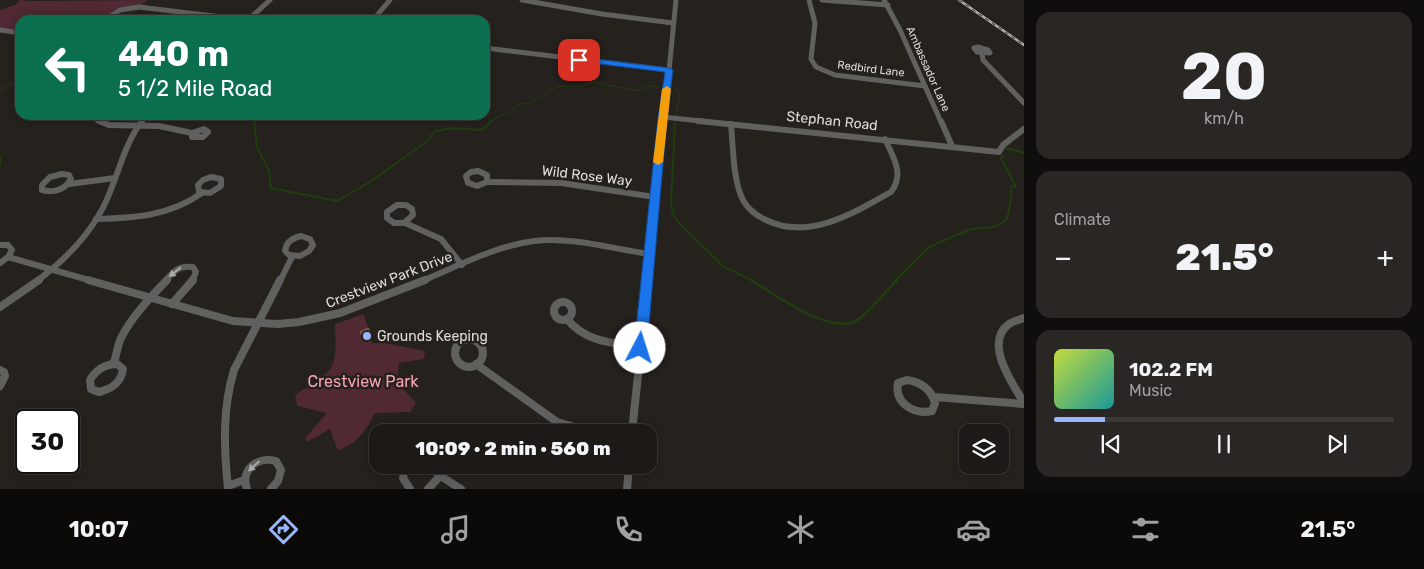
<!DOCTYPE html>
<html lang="en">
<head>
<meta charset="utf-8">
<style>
  :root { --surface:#1c1916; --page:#292623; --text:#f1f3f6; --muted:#a0a0a1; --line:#3a3835; --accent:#98b6fd }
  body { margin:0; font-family:Rubik,sans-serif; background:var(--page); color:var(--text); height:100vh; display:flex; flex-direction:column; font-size:19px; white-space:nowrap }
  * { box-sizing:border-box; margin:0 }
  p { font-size:16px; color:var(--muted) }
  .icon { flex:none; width:28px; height:28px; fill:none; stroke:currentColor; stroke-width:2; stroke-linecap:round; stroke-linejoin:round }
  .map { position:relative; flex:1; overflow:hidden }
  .details { display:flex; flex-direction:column; gap:12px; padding:12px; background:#0f0e0c; width:400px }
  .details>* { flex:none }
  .banner { position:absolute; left:15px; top:15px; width:475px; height:105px; border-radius:15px; box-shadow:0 2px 12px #0003,0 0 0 1px var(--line); background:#0b6e4f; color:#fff; overflow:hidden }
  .controls { position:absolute; left:959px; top:424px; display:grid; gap:10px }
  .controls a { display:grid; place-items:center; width:50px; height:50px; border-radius:10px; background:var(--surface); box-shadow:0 2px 12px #0003,0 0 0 1px var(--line); font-size:25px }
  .speed { position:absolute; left:15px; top:409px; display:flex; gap:10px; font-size:25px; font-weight:700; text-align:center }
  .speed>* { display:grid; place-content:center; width:65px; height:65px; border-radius:50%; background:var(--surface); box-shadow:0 2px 12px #0003,0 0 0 1px var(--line); line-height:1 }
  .speed .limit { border:2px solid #111; border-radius:8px; background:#fff; color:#111 }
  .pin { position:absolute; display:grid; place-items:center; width:42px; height:42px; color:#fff; margin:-21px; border-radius:10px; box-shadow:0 2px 8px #0006 }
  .me { position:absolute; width:55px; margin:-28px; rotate:5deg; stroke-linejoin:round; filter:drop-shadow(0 0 4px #0008) }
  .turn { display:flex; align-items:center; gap:18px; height:105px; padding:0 20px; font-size:22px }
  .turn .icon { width:65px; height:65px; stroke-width:2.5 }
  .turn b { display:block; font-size:35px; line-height:42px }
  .big { font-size:38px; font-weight:800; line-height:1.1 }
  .details .card { flex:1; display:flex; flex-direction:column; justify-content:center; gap:8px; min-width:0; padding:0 18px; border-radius:15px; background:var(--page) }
  .details .dial { align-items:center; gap:0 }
  .dial b { font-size:65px; line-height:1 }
  .song { display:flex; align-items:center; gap:15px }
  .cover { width:60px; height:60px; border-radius:8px; background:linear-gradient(135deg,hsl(70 70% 55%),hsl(180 70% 35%)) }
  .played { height:5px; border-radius:2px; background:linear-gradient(90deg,var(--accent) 15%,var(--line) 15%) }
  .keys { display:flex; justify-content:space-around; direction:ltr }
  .heat { display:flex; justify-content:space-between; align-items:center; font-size:28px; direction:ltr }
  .trip { position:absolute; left:369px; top:424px; width:288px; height:50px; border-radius:15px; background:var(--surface); box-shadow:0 2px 12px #0003,0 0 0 1px var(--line); font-weight:800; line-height:50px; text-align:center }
  .dock { display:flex; height:80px; justify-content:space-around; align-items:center; background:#0b0a09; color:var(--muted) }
  .dock .icon { width:35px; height:35px }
  .dock .selected { color:var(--accent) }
  .dock b { font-size:22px; color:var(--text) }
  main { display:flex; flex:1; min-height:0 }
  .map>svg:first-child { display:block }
  .green { fill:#502932 }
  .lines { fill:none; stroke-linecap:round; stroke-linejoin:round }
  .stream-far2 { stroke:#203d10; stroke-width:1 }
  .stream-far1 { stroke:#203d10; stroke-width:2 }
  .stream { stroke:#203d10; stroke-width:2.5 }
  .street-far2 { stroke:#60605e; stroke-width:5 }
  .street-far1 { stroke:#60605e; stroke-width:6 }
  .street { stroke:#60605e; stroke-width:8 }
  .rail-casing { stroke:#b1aeab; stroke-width:2.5 }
  .rail { stroke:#25211d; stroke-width:1; stroke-dasharray:4; stroke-linecap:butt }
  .shaded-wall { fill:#48281e }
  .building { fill:#764b3e; stroke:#866256 }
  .oneway { fill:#acaaa8 }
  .route { fill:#1a73e8; stroke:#114b97 }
  .slow { fill:#f59e0b }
  .poi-dot { fill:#98b6fd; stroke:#25211d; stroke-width:2 }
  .labels { text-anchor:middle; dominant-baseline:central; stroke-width:5; stroke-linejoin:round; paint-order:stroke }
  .far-street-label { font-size:11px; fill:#dfdcda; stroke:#25211d }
  .street-label { font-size:14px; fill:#dfdcda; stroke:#25211d }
  .poi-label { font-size:14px; fill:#dfdcda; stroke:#25211d; text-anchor:start }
  .near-park-label { font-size:16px; fill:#f9a1b5; stroke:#25211d }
</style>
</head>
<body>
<main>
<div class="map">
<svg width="1024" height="489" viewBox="0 0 1024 489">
  <rect width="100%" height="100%" fill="#25211d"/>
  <g class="green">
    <path d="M20,0L30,1L148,0L139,6L115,11L101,20H20V31L0,28V10L15,5Z"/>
    <path d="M364,314L372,343H384L425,351L424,359L399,363L397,382L416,403L410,412L375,413C366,431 357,443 338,451L330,429L307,442L305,438L327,413L297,406L295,395C335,369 337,373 335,324Z"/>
  </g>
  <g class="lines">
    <g class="stream-far2">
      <path d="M140,0L139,4L142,5"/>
      <path d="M120,20L131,12L138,10"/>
      <path d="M675,89L680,93L676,116"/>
      <path d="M0,90L20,80"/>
      <path d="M253,115L254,122"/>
      <path d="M489,122L514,109L517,105L529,103L552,89L562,86H581L594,82L632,90H639L649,86L659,87"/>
    </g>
    <g class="stream-far1">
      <path d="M254,121L257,147L269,171L271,188L337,201L373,180L427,141L435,131L453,128L480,130L486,127L491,121"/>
      <path d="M675,123L671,203L673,214L678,222L723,266L753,281"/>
      <path d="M1006,148L1024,153"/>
      <path d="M0,157V164"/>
      <path d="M895,281L929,247L971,229L995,227L1007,219C1009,204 1013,203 1011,186L1016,187L1001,158L1003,156"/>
    </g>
    <path class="stream" d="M751,280C774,294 829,335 856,321C864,317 889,288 897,280"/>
    <g class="street-far2">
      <path d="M522,0L602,14L673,23"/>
      <path d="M809,0L815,23L811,59L816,67L835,75L925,86"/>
      <path d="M822,0L888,5"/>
      <path d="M884,0L900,30L941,122"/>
      <path d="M105,20L120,10L139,7L247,20"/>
      <path d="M248,20L270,0"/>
      <path d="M373,20L390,0"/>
      <path d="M0,30L20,33"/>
      <path d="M978,47L988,50L990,53L977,52L974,48Z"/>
      <path d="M485,48L669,70"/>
      <path d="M982,54L983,60L1024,103"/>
      <path d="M25,115H30"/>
      <path d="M86,115L102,122"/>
      <path d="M663,117L710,122"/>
      <path d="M141,122L146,115"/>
      <path d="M664,122L676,0"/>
    </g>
    <g class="street-far1">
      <path d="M99,121L109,125L159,126L192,133"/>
      <path d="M698,121L999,152L1003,145L1024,129"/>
      <path d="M941,121L952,146"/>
      <path d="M731,124C733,146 733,181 743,200C748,209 757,216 766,220C808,241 854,213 891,192C905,174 893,157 885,139"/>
      <path d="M204,129L208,132L203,137H192V133Z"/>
      <path d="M478,171L487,175V182L477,186L468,183L466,176L471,172Z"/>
      <path d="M62,174L69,175L71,179C65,190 54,193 42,190V185L50,177Z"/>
      <path d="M211,177L221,179V186L210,193L199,192L198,185L203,180Z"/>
      <path d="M487,182L561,183L655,197"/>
      <path d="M69,184L115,178"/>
      <path d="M397,205H406L412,209L413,215L404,223H394L387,218V212Z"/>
      <path d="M96,219C135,218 169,216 202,193"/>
      <path d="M405,223L441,239L462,265"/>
      <path d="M301,236L310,239L313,245L309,251L300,256L289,255L285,251C286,242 292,238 301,236Z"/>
      <path d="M0,245H8L12,250L8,257L0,263"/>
      <path d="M8,257L92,281"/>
      <path d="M37,281C69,257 96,229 110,192C120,168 126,142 142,121"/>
      <path d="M165,281C174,271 179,265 193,267L196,272L192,281"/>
      <path d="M280,281L292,257"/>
      <path d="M422,281C458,266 495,246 534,241C570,236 614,249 649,254"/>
      <path d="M647,281L664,121"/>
    </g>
    <g class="street">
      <path d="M88,280L233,321L278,324L299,322L340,313L425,280"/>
      <circle cx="563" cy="311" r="9"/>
      <path d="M172,304L193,280"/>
      <path d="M0,307L39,280"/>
      <path d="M1024,318C1019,320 1013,321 1009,324C983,343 1013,384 1024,403"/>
      <path d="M567,319C585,342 613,343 640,347"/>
      <circle cx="469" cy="353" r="14"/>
      <path d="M113,364C117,356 117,346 121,338C132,316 150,298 167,280"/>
      <path d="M117,364L123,369C121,383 112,389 99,392L91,389L90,380C96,370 105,364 117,364Z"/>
      <path d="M476,364L557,422L593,432"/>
      <path d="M0,370L4,372L5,376L0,386"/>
      <path d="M907,380C921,382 931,389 935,403L932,411C914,415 894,403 898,383Z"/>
      <path d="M934,397L1024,404"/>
      <path d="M632,432L648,280"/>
      <path d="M405,465L403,478L410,489"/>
      <path d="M439,475L461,489"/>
      <path d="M228,486L244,480"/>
      <path d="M228,489C224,448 222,410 234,370L280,280"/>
      <path d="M247,489C240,470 257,456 276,461L281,470L278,481L271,489"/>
      <path d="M428,489L438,478V465"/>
      <path d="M627,489L629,465"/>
    </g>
    <g class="rail-casing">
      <path id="rail" d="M959,0L1024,45"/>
    </g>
    <use href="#rail" class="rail"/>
  </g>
  <path class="shaded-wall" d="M372,335L373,337L365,341L364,339Z"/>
  <path class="building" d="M368,328L372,335L364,339L360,332Z"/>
  <defs><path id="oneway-solid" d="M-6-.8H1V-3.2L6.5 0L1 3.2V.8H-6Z" transform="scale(1.25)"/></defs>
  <g class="oneway">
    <use href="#oneway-solid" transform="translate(175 272) rotate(142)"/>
    <use href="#oneway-solid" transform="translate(254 466) rotate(138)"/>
  </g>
  <path class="route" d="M579,57L669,68L673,70L667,118L647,348L645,352L640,353L636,352L634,348L658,118L665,72L576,61V58Z"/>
  <path class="slow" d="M667,86L671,89L663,162L658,165L653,162L662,89Z"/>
  <circle class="poi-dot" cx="367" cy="336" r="5"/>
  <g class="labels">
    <g class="far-street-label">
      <text transform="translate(871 69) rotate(7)">Redbird Lane</text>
      <text transform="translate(928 69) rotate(66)">Ambassador Lane</text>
    </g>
    <g class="street-label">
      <text transform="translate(832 121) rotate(6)">Stephan Road</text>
      <text transform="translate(587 176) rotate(7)">Wild Rose Way</text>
      <text transform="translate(389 280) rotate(-21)">Crestview Park Drive</text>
    </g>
    <g class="poi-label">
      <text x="377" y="336">Grounds Keeping</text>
    </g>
    <g class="near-park-label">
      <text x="363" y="381">Crestview Park</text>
    </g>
  </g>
</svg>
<div class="controls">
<a><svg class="icon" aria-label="layers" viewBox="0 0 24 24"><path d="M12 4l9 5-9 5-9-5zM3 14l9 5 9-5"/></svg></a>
</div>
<div class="speed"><div class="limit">30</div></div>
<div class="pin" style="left:579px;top:60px;background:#d93025"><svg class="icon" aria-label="arrive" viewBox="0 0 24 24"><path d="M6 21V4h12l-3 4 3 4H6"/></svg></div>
<svg class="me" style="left:640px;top:348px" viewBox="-20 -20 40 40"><circle r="19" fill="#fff"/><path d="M0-13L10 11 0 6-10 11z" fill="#1a73e8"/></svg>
<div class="trip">10:09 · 2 min · 560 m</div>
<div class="banner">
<div class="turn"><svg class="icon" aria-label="left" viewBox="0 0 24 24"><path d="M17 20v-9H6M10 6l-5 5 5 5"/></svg><div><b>440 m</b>5 1/2 Mile Road</div></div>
</div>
</div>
<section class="details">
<div class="card dial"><b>20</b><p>km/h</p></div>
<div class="card"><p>Climate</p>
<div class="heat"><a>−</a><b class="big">21.5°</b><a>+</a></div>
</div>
<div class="card">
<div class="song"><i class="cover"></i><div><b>102.2 FM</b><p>Music</p></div></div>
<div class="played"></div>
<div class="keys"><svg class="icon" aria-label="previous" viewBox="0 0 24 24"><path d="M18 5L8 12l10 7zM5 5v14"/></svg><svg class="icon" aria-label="pause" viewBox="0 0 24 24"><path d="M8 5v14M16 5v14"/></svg><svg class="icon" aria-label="next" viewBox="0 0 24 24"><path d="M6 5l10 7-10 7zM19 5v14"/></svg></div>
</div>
</section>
</main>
<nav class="dock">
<b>10:07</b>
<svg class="icon selected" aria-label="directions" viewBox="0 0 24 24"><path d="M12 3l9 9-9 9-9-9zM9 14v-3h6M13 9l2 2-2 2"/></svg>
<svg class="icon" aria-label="music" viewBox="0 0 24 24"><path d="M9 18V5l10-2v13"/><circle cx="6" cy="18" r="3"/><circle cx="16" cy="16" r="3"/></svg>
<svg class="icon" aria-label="phone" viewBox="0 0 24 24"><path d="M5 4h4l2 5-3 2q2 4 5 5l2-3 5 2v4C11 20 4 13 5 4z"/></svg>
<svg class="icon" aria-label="climate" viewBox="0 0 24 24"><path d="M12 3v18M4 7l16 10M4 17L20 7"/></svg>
<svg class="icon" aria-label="car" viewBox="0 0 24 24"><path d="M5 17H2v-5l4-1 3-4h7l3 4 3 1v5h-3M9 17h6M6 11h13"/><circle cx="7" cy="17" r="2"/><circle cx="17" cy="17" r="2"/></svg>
<svg class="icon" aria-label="filters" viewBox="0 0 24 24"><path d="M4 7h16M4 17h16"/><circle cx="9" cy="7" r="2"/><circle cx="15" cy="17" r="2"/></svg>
<b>21.5°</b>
</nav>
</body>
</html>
